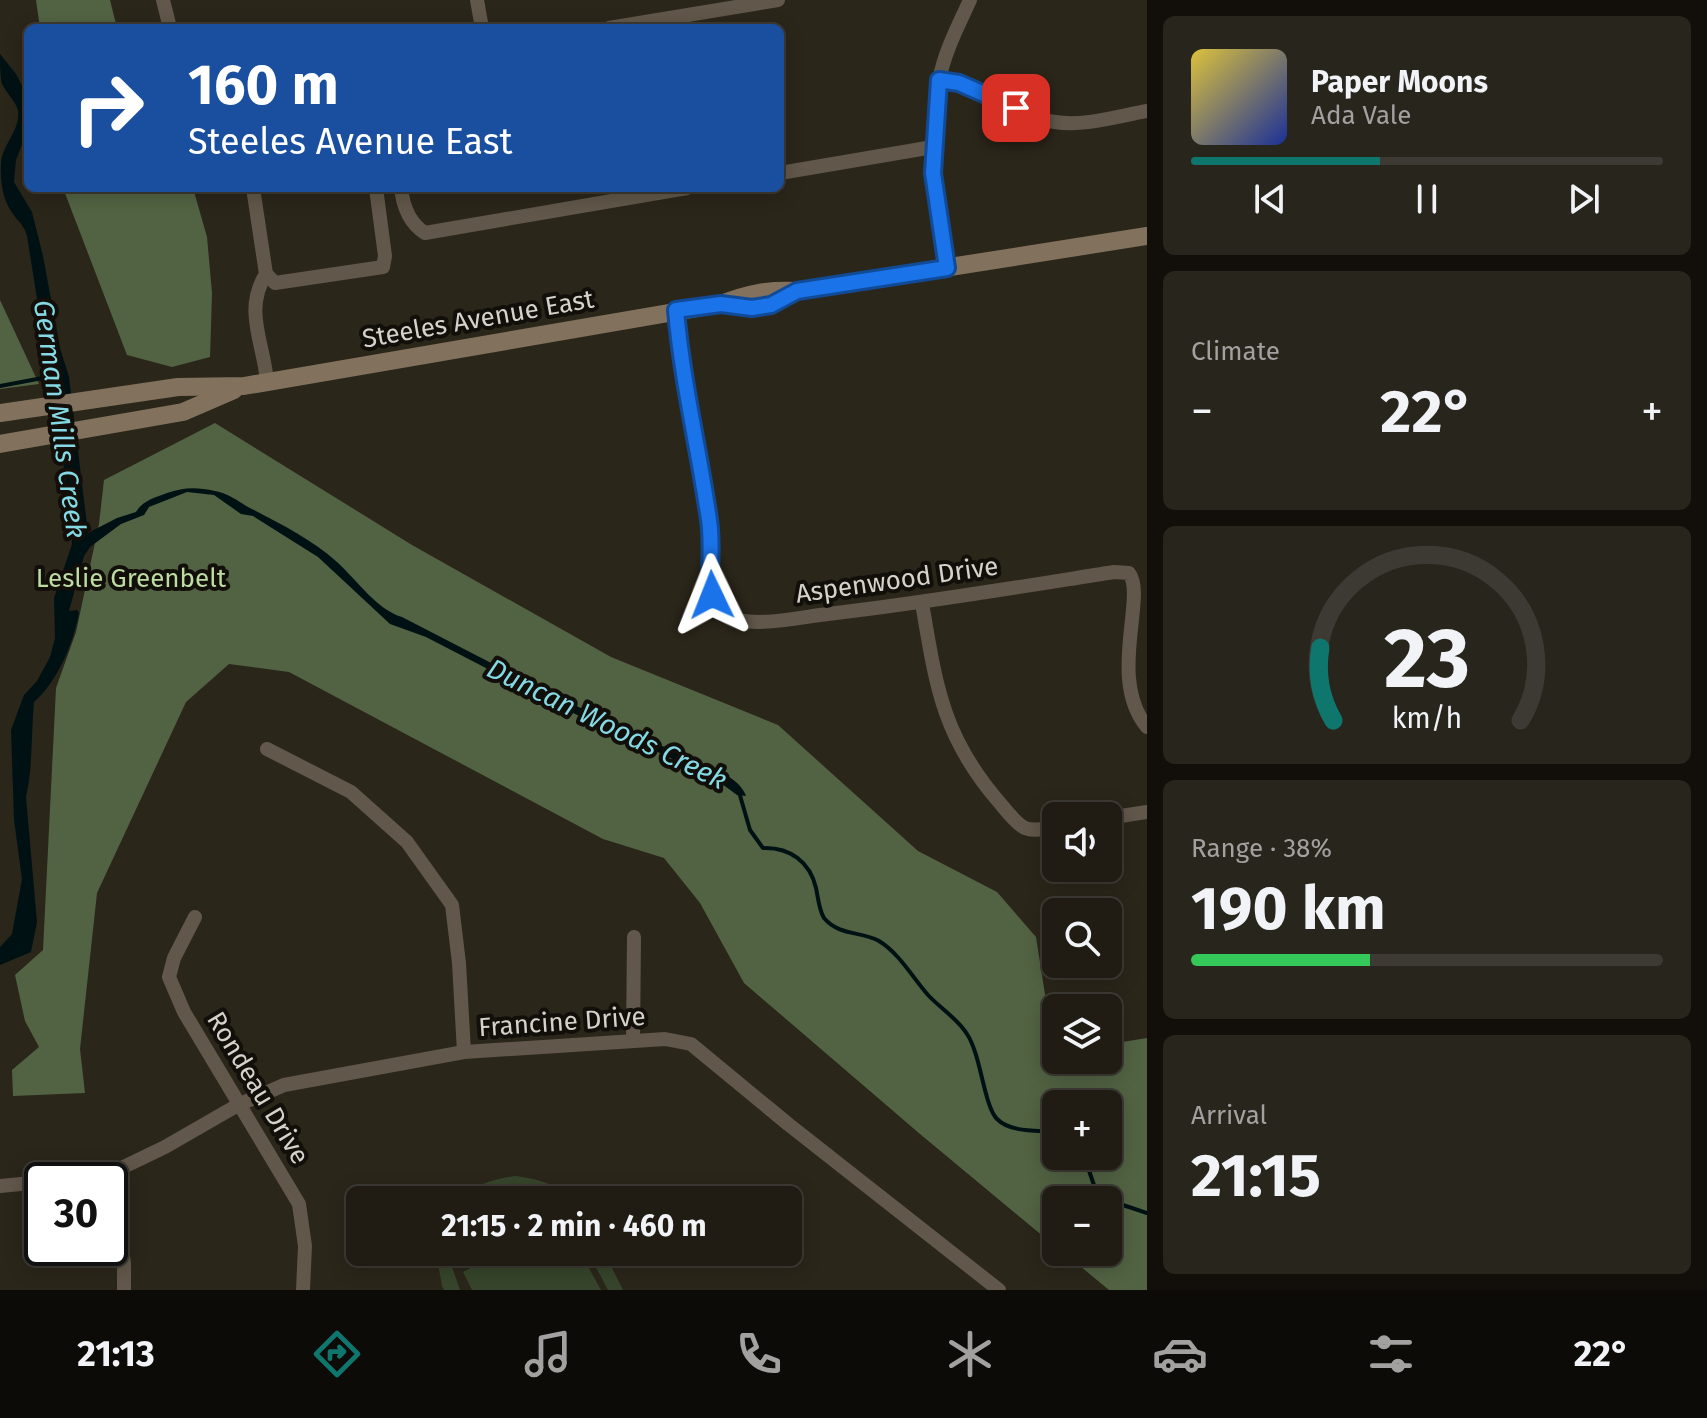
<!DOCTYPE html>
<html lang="en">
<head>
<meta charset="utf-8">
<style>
  :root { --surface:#201c14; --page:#28251d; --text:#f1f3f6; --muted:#a2a1a0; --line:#3d3a34; --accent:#0f766e }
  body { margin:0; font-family:"Fira Sans",sans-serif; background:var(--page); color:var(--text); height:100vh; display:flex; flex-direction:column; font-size:30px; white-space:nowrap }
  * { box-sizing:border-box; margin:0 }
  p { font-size:26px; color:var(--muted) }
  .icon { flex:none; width:44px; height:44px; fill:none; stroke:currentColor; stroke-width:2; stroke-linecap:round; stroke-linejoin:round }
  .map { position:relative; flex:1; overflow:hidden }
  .drawer { display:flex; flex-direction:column; gap:16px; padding:16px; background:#120f0b; width:560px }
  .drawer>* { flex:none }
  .banner { position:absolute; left:24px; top:24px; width:760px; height:168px; border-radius:12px; box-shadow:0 4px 20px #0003,0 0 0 2px var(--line); background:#1a4fa0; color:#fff; overflow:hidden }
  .fabs { position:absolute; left:1042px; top:802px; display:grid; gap:16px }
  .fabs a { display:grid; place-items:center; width:80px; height:80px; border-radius:12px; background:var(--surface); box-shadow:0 4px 20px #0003,0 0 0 2px var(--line); font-size:40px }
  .speed { position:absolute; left:24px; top:1162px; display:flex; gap:16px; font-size:40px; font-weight:700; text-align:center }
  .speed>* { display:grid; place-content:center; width:104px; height:104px; border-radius:50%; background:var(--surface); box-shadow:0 4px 20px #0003,0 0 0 2px var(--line); line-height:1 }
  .speed .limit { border:4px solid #111; border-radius:12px; background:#fff; color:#111 }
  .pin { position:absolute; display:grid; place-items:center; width:68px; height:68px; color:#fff; margin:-34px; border-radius:16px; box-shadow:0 4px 12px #0006 }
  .me { position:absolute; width:88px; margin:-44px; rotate:358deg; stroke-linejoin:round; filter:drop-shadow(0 0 6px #0008) }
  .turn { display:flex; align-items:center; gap:28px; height:168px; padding:0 32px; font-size:36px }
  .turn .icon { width:104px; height:104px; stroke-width:2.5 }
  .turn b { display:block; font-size:56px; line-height:68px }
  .big { font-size:60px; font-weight:700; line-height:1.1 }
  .drawer .widget { flex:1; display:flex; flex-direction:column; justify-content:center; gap:12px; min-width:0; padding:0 28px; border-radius:12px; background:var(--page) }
  .drawer .dial { align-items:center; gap:0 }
  .dial svg { height:208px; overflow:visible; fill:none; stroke:var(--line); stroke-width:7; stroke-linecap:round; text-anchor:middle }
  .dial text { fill:var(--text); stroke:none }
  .song { display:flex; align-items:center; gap:24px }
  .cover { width:96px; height:96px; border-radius:12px; background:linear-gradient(135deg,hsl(50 70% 55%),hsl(230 70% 35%)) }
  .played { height:8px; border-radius:4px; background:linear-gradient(90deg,var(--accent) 40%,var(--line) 40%) }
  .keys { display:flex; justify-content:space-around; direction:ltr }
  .heat { display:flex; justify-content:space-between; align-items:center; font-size:44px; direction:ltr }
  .charge { height:12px; border-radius:6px; background:linear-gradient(90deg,#34c759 38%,var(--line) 0) }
  .trip { position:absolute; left:346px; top:1186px; width:456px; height:80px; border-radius:12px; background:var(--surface); box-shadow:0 4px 20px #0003,0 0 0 2px var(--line); font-weight:700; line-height:80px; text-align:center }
  .dock { display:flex; height:128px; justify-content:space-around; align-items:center; background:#0d0b08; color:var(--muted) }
  .dock .icon { width:56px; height:56px }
  .dock .active { color:var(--accent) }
  .dock b { font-size:36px; color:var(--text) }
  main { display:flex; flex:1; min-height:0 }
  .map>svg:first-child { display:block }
  .green { fill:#37452c }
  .forest { fill:#526343; fill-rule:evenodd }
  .water { fill:#001114 }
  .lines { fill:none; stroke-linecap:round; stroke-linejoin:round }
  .stream { stroke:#001114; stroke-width:4 }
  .minor { stroke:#61574a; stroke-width:14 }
  .secondary { stroke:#82725d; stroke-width:18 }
  .route-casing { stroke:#114b97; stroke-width:20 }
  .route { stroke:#1a73e8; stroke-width:14 }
  .labels { text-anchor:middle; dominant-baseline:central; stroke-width:8; stroke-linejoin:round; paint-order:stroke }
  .street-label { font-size:26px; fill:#d6d2cb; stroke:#120f0a }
  .park-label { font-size:26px; fill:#bddca2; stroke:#120f0a }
  .water-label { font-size:28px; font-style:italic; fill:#84d9e4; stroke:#120f0a }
</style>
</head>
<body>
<main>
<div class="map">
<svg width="1147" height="1290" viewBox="0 0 1147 1290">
  <rect width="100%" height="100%" fill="#2b261a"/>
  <g class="green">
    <path d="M515,1176C539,1179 556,1184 574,1200H553L529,1190L506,1189L480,1200H460C474,1184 495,1179 515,1176Z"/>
    <path d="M451,1252L450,1261L460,1290H444L442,1286L436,1252Z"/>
    <path d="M502,1252H580L601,1290H472L463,1272Z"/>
    <path d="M588,1252H604L623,1290H608Z"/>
  </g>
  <g class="forest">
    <path d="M36,0H110L117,28H40Z"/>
    <path d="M63,188H193L207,237L212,293L210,357L172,367L127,355Z"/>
    <path d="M0,300L39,384L0,389Z"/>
    <path d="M215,423L412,545L611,657L778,725L918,851L997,892L1036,937L1049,1020L1056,1024V1060H1108V1042L1116,1043L1147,1038V1290H1109L1063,1252H1108V1200H1056V1247L920,1134L744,983L700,903L664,858L603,839L289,672L229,664L186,702L97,893L80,1049L85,1093L13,1096L12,1070L39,1047L25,1021L15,975L43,950L56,688L76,632L99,524L104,480ZM1056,1104H1108V1156H1056Z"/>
  </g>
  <path class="water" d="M0,54L16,74L25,92L28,108V129L16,160L14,182L32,212L43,256L60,348L69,377L88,533L117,518L136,512C142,501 156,497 167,493C184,487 197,487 215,491C227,493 238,501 248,507C279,523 311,539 337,562C357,580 377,610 402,617L555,696L701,764C716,768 741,780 746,796L737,795L714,778L573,713L426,637L390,624L318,557L253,516L241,514L214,495L187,492L149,507L144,515L121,524L90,547L84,556L69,611L77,610L79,613C73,644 58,681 34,702C31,733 33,767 26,797L37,922L31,952L0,965V947L12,934L22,879L14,820L11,730L24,695L37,681L50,657L55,638L54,598L72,544L70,506L27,236C24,224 17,221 11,211C2,198 0,178 1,163C2,145 21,129 18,111C16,101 6,93 2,84C0,76 0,63 0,54Z"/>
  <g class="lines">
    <g class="stream">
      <path d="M0,386L53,376"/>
      <path d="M739,792L750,830L763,848C790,847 810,862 816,888C818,897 819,910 824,918C839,936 861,931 879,941C899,953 913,978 928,995C940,1008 958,1019 967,1034C981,1055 984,1106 997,1119C1011,1133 1038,1130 1056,1132"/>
      <path d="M1084,1156L1096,1191L1120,1204L1147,1213"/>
    </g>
    <g class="minor">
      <path d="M163,0L170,28"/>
      <path d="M477,0L482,28"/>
      <path d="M609,28L778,0"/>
      <path d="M939,80C980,86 1016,116 1055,122C1083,127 1119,116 1147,111"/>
      <path d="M780,173L933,147"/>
      <path d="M253,188L266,274C243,310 264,343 267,382"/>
      <path d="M401,188C403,206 409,223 425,233L687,188"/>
      <path d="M947,268C938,205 927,145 939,81C944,53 958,26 970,0"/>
      <path d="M266,274L275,283L383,267L385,256L376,188"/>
      <path d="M676,310L679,347L710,524L709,578L712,595L726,616C751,629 800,617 828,614C924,603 1019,587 1114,572L1129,573C1147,596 1107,679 1147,727"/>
      <path d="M922,603C936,685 942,736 999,802C1006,810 1015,823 1025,828C1035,832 1047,828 1056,826"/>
      <path d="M267,749L351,792L407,842L452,905L459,963L464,1052"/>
      <path d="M1108,818L1147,812"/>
      <path d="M195,917L174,958L169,977L184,1012L299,1204L305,1246L303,1290"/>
      <path d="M633,1041L634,937"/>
      <path d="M111,1173L124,1263V1290"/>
      <path d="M67,1180L111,1173L165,1147L238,1105L284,1085L464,1052L665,1039L691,1044L788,1124L999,1290"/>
      <path d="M0,1186L42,1182"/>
    </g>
    <g class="secondary">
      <path d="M721,304L749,308L771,305L797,291"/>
      <path d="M0,413L178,387L244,386L721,304C750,293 766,290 797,291L1147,236"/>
      <path d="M0,444L183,412L234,390"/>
    </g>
  </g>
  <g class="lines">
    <g class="route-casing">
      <path id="route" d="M712,595C708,570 713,545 709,520C699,450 682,381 676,310L721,304L752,308L771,305L797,291L947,268L933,173L939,80L959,83L1016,108"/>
    </g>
    <use href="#route" class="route"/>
  </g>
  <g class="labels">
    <g class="street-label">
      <text transform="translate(478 319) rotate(-10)">Steeles Avenue East</text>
      <text transform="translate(897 580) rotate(-8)">Aspenwood Drive</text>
      <text transform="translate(562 1022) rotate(-4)">Francine Drive</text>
      <text transform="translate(258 1088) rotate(59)">Rondeau Drive</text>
    </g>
    <g class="park-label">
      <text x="131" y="578">Leslie Greenbelt</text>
    </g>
    <g class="water-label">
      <text transform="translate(60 419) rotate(82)">German Mills Creek</text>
      <text transform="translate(607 724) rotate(26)">Duncan Woods Creek</text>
    </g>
  </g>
</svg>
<div class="fabs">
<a><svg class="icon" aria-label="sound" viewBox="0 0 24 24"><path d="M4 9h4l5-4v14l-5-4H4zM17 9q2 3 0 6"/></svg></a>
<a><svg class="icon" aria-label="search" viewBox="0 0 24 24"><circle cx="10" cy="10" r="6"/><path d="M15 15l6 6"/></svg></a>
<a><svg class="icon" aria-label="layers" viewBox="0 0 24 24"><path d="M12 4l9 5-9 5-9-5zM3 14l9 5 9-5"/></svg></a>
<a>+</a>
<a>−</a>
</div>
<div class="speed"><div class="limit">30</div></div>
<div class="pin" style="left:1016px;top:108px;background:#d93025"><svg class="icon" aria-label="arrive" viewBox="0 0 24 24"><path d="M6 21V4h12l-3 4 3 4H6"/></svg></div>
<svg class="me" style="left:712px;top:595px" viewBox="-20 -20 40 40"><path d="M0-17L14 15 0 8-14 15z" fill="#1a73e8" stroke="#fff" stroke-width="4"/></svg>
<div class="trip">21:15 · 2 min · 460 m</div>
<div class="banner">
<div class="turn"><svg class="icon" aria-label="right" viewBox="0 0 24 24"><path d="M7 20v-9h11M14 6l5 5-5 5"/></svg><div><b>160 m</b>Steeles Avenue East</div></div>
</div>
</div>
<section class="drawer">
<div class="widget">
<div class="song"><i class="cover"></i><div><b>Paper Moons</b><p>Ada Vale</p></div></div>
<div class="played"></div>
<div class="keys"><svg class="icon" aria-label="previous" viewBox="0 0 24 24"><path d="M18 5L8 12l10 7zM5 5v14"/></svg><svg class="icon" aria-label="pause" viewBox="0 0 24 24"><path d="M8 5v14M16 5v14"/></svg><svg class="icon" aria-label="next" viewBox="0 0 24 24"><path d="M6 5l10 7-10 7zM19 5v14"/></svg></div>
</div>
<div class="widget"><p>Climate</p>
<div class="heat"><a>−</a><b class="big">22°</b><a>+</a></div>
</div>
<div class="widget dial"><svg viewBox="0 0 100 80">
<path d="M14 69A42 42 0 1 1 86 69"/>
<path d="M14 69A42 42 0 0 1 9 41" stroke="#0f766e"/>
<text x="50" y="56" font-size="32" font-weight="700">23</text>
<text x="50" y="72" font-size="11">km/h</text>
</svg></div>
<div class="widget"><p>Range · 38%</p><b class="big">190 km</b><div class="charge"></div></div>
<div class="widget"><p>Arrival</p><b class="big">21:15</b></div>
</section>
</main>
<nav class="dock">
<b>21:13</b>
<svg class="icon active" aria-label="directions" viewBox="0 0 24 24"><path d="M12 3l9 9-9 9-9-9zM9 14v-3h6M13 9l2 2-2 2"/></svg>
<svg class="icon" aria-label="music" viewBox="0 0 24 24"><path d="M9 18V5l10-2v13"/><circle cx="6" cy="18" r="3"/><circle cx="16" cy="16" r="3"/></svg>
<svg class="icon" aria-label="phone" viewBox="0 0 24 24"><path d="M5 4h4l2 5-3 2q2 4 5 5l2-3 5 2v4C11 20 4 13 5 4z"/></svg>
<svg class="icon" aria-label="climate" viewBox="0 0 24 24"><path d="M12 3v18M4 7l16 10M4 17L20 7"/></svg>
<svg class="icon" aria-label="car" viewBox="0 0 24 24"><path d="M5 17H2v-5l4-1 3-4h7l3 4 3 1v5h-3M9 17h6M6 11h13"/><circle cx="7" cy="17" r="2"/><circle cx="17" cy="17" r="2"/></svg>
<svg class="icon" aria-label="filters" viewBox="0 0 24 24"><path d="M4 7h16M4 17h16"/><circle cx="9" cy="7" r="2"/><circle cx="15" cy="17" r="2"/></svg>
<b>22°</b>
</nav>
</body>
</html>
